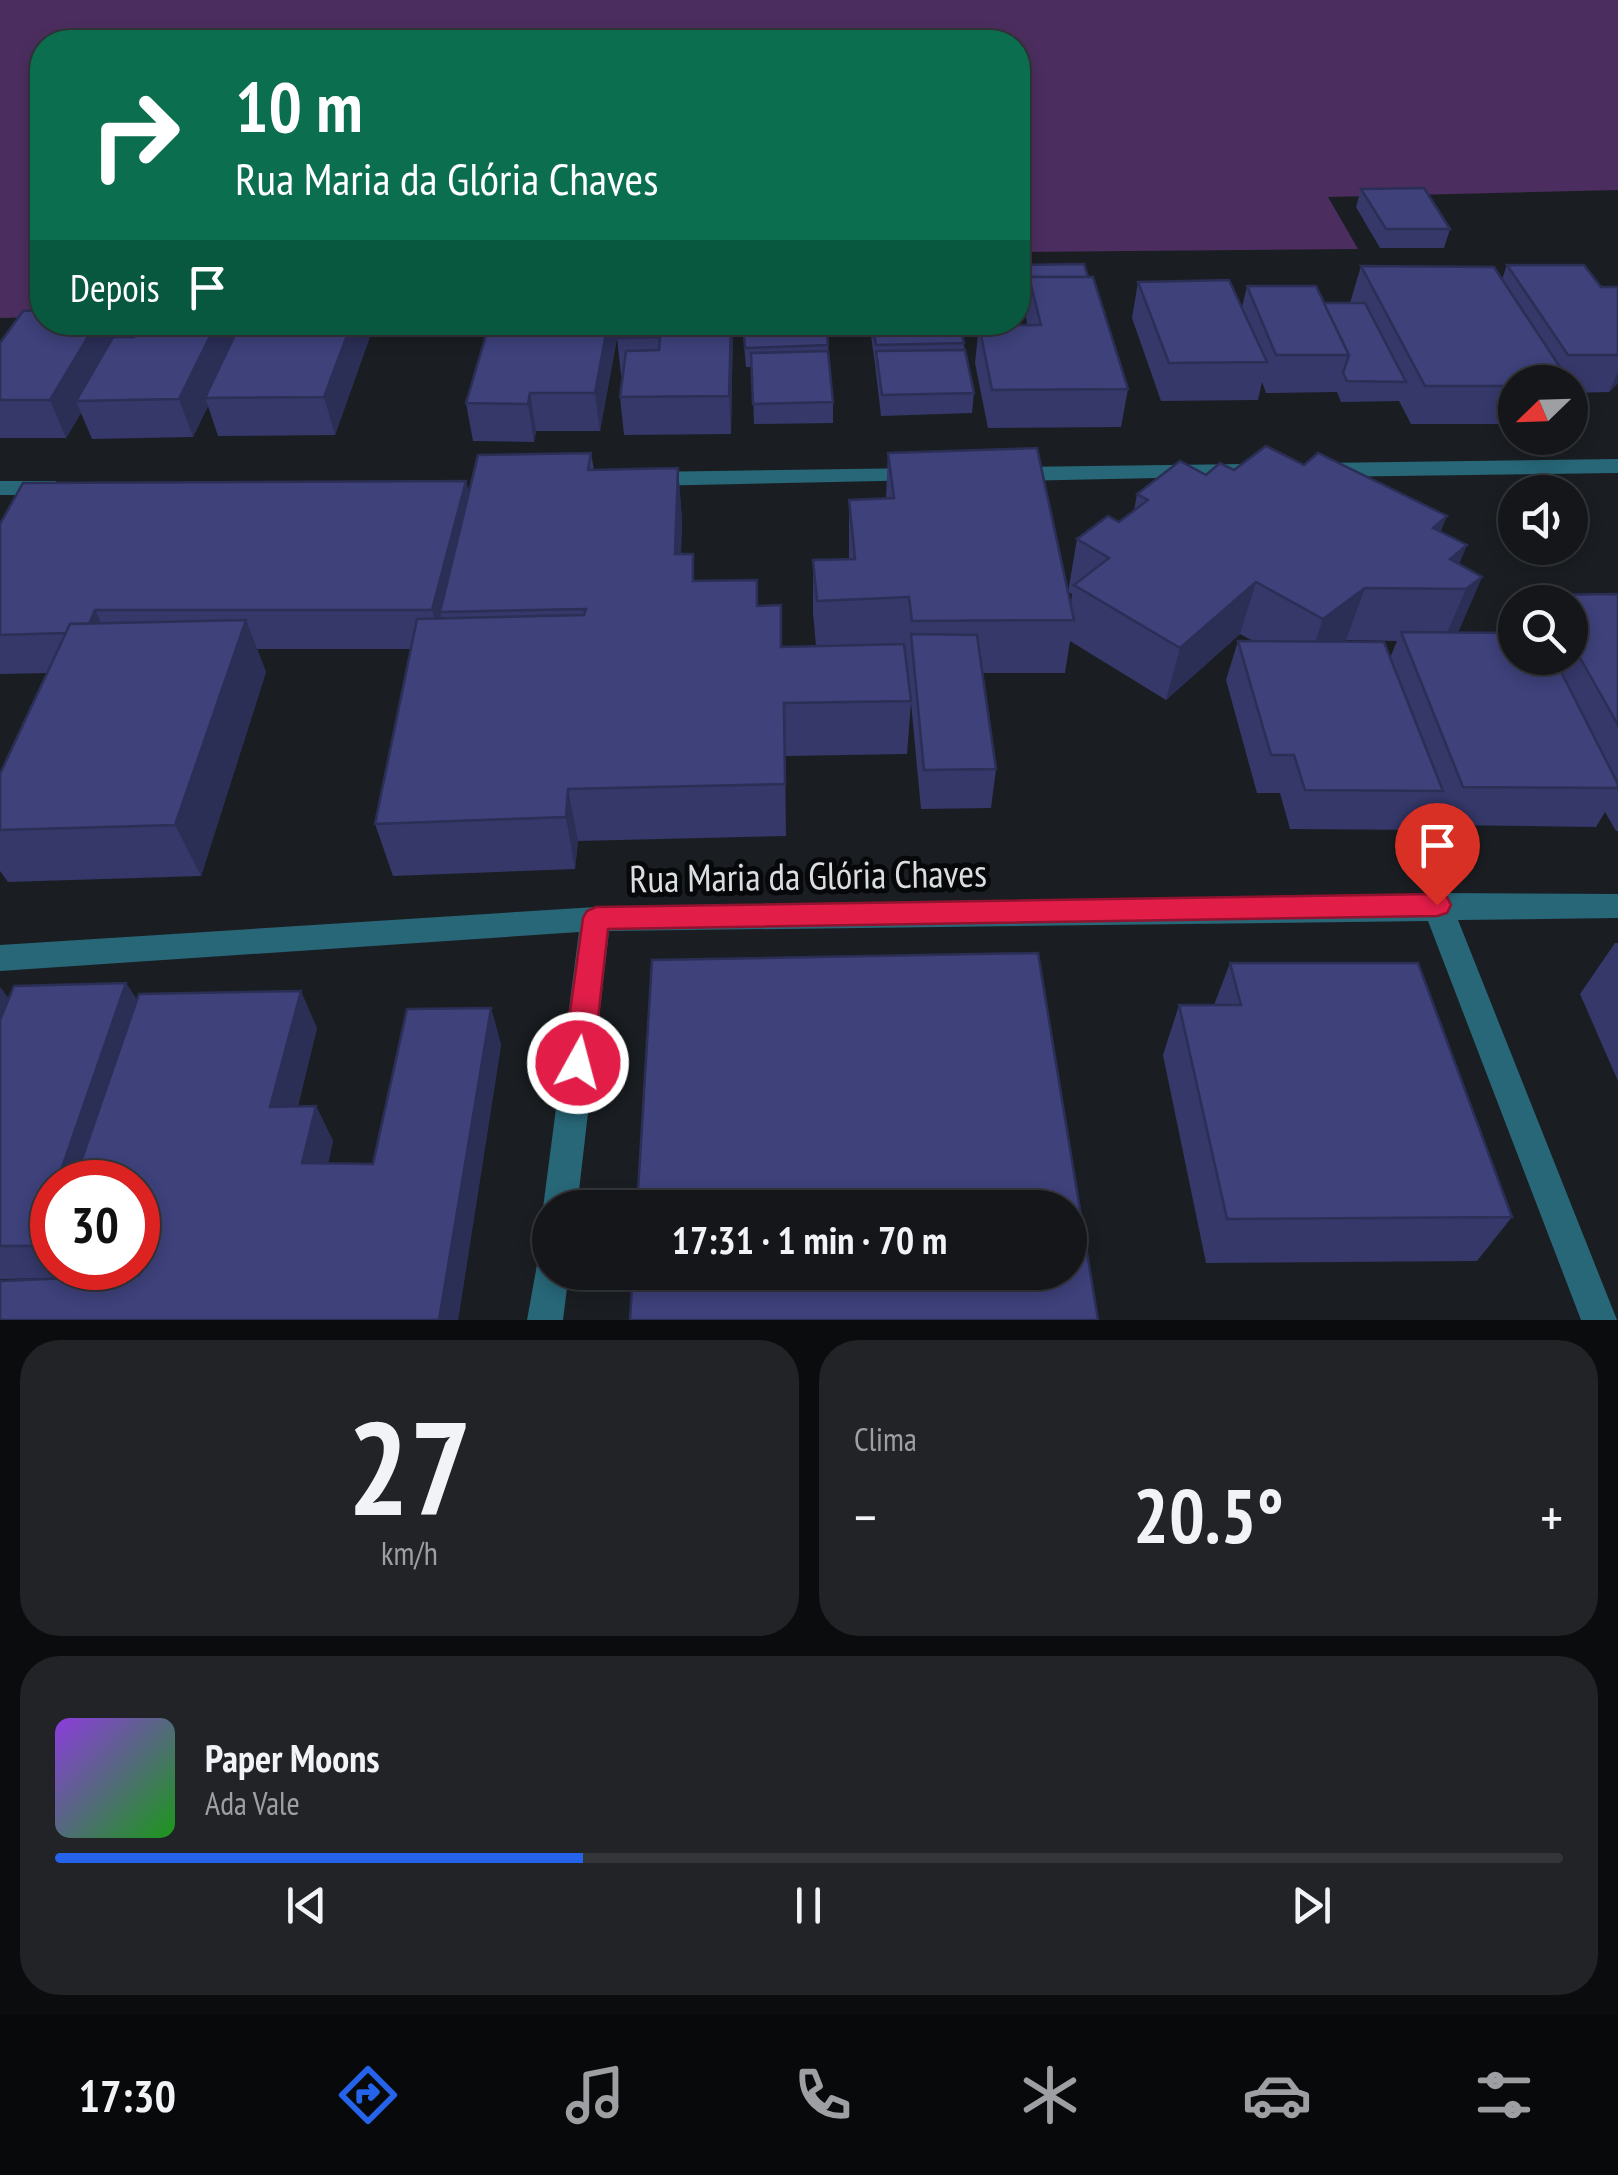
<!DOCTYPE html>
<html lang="pt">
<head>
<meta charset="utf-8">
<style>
  :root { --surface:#14161a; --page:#212327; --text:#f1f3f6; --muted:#9d9fa2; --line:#333539; --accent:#2563eb }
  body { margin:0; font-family:"PT Sans Narrow",sans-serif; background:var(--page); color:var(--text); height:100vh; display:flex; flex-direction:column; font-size:38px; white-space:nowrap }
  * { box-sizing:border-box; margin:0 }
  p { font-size:32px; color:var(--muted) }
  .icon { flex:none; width:55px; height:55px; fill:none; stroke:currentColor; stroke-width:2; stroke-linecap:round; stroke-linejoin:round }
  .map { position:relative; height:1320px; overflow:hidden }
  .details { display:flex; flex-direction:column; gap:20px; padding:20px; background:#0b0c0e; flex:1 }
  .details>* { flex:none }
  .banner { position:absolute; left:30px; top:30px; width:1000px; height:305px; border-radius:40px; box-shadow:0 5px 15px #0003,0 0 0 2px var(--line); background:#0b6e4f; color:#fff; overflow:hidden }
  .needle { width:65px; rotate:247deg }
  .buttons { position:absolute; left:1498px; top:365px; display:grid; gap:20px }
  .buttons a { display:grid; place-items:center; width:90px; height:90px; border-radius:50%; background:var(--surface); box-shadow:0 5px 15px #0003,0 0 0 2px var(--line); font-size:50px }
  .speed { position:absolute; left:30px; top:1160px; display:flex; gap:20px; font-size:50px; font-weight:700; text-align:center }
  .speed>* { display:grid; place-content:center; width:130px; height:130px; border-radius:50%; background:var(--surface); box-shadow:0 5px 15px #0003,0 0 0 2px var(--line); line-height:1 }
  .speed .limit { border:15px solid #d22; background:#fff; color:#111 }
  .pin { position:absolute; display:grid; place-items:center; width:85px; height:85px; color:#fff; margin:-102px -42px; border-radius:50% 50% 50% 0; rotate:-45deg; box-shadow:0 0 10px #0007 }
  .pin .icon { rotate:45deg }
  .me { position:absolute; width:110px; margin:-55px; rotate:7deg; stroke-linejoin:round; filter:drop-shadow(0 0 8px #0008) }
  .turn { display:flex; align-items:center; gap:35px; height:210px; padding:0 40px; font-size:45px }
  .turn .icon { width:130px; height:130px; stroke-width:2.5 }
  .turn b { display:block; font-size:70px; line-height:85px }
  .then { display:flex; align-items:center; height:95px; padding:0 40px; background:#0003; gap:20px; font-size:38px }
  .big { font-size:75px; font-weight:700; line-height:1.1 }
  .details .widget { flex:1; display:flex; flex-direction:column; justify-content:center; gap:15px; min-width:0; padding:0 35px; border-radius:40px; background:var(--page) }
  .details .dial { align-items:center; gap:0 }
  .dial b { font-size:130px; line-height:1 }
  .song { display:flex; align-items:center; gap:30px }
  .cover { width:120px; height:120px; border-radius:15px; background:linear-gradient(135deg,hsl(270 70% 55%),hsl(120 70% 35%)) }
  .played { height:10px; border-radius:5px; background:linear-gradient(90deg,var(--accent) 35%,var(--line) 35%) }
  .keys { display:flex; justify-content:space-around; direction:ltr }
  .heat { display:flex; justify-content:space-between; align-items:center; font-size:55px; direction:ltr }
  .details .tiles { flex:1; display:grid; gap:20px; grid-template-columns:1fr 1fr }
  .widget:last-child { grid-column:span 2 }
  .trip { position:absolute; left:532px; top:1190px; width:555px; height:100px; border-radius:50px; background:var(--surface); box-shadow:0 5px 15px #0003,0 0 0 2px var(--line); font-weight:700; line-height:100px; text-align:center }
  .menu { display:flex; height:160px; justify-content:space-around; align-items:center; background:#08090a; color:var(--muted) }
  .menu .icon { width:70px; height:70px }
  .menu .active { color:var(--accent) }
  .menu b { font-size:45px; color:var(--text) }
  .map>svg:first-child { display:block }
  .green { fill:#4b2e5f }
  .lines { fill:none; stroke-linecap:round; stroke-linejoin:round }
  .minor { fill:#276778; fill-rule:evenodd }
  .wall { fill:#353869; fill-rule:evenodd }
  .shaded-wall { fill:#2b2e55 }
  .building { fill:#3e417a; stroke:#2b2e55; stroke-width:2.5 }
  .route { fill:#e11d48; stroke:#92132f; stroke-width:2.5 }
  .labels { text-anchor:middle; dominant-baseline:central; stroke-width:10; stroke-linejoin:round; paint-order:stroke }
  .street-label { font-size:38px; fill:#dbdee1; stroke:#06080a }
</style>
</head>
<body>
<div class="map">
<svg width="1618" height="1320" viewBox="0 0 1618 1320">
  <rect width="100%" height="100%" fill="#1a1e22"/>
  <path class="green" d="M0,0H1618V190L1328,197L1358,249L1018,252V42H42V317L0,318Z"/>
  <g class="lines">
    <g class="minor">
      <path d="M1618,459V473L1320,477L1309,470L1320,463Z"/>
      <path d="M1245,464L1256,471L1253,476L1010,481L999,474L1010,467Z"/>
      <path d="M920,468L928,470L931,475L928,480L645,486L634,479L645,472Z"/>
      <path d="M0,481H55L66,488L55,495H0Z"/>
      <path d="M1437,893L1618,894V918L1458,920L1617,1320H1581L1428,921L609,931L577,1208H550V1221L543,1208L579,932L0,971V945L596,907L1427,896Z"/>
      <path d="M550,1255V1272H569L563,1320H527L538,1259Z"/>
    </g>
  </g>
  <g class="wall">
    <path d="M1361,189L1450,229L1444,248H1380L1356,207Z"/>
    <path d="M1018,265L1088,277L1128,389L1121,427L988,428L975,363L979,325H1027L1025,310H1018Z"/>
    <path d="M1507,265L1601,287H1618V383L1609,392L1570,393V382H1515V424H1411L1399,401L1341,402L1337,392L1266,393L1262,382L1258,400L1161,401L1132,318L1138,282L1242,307L1247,286L1324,303H1350L1361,266L1502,279Z"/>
    <path d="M490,322H733L731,434L624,435L620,397L623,375H621L617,338L600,431H536L534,442L473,441L466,403Z"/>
    <path d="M742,322H826L833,402V423L754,424L752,367H746Z"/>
    <path d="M869,322H959L974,393L972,413L881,416L875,364Z"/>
    <path d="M373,328L335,435L218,436L208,406L193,437L92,439L81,413L66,438H0V343Z"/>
    <path d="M591,453L594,470L678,468L682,521L681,554L695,581L758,606L782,647L816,646L813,613V560L849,559V500L886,499L888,453L1071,603L1072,594L1068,592L1077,539L1119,522L1134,511L1137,494L1206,475L1234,470L1440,532L1467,545L1459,564L1482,577L1459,630L1455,633L1515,658H1570V602H1540L1544,595L1618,594V831H1616L1605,812L1596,827L1444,825L1436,805L1424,830L1290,829L1280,793H1257L1226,680L1238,641H1253L1240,634L1166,700L1070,641L1065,673H983L996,769L991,808L921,809L911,703L907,754L785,756L786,836L578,841L575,869L393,876L375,824L411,649H257L266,672L201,876L8,882L0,871V774L47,673L0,674V524L466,481L469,494ZM1346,640L1397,641L1390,658L1344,642Z"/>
    <path d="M1615,943H1618V1081L1580,994Z"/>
    <path d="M1230,963L1512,1217L1477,1261L1206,1263L1163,1055L1179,1005H1214Z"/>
    <path d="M126,983L137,1000L317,1028L298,1106H316L333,1141L328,1163L373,1164L491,1008L501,1045L458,1320L139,1275L144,1260H138V1182H52V1268H68L64,1278L0,1279V987L9,999Z"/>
  </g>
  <g class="shaded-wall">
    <path d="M97,322H110L120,347L76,401L81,413L66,438L50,400Z"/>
    <path d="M217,322H246L205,398L208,406L193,437L179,399Z"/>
    <path d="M352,322H371L373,328L335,435L324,397Z"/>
    <path d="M608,322H618L619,326L600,431L595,393Z"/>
    <path d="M731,322H733V329L731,434L729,396Z"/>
    <path d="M1618,372V383L1609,392Z"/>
    <path d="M530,393L536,431L534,442L528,404Z"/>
    <path d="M678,468L682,521L679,607L675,554Z"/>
    <path d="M466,481L475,520L440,612L446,634L442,649L432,610Z"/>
    <path d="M1447,516L1426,568L1433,528Z"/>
    <path d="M1467,545L1448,589L1450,559Z"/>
    <path d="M1482,577L1459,630L1443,642L1466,589Z"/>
    <path d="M1256,582L1240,634L1166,700L1180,648Z"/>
    <path d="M1365,588L1346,640L1305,671L1323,619Z"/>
    <path d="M95,610L114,649L86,632Z"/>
    <path d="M246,620L266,672L201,876L175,825Z"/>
    <path d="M568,789L578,841L575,869L566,817Z"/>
    <path d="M126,983L149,1020L96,1182H57Z"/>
    <path d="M0,987L24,1020L0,1077Z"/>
    <path d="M301,991L317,1028L289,1142L270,1107Z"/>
    <path d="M491,1008L501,1045L458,1320H439Z"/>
    <path d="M316,1106L333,1141L321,1197L302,1163Z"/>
    <path d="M52,1196V1265L35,1246Z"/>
    <path d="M55,1268H68L64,1278Z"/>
  </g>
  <g class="building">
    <path d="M1424,188L1450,229H1386L1361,189Z"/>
    <path d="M1084,264L1088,277H1029L1027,291H1018V265Z"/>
    <path d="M1507,265H1584L1601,287H1618V355H1568Z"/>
    <path d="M1361,266L1494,267L1573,387H1570V382H1515V386H1425Z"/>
    <path d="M1029,277H1093L1128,389L992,390L979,325H1041Z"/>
    <path d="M1229,280L1267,362L1169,363L1138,282Z"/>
    <path d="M1247,286H1316L1349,355H1276Z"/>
    <path d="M1324,303H1365L1406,382L1347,381L1343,373L1349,355Z"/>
    <path d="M42,310V322H97L50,400H0V343L23,311Z"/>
    <path d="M143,322H217L179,399L76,401L113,337H134Z"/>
    <path d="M241,322H352L324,397L205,398Z"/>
    <path d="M490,322H608L595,393H530L528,404L466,403Z"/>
    <path d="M618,322H731L729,396L620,397L626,351L659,350L660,337L617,338Z"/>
    <path d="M743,322H826L828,345L745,348Z"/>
    <path d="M872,322H959L964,343L876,345Z"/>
    <path d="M965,350L974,393L882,395L876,351Z"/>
    <path d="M828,351L833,402L753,404L751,353Z"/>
    <path d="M1266,446L1304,465L1318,453L1447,516L1433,528L1467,545L1450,559L1482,577L1466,589L1365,588L1323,619L1256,582L1180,648L1074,585L1109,558L1077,539L1108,516L1119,522L1148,500L1137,494L1180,461L1206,475L1220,463L1234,470Z"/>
    <path d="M1037,448L1074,620L912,621L909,597L817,601L813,560L855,559L849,500L894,498L888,453Z"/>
    <path d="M591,453L588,470L678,468L675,554H693V581L757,580V606L781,605V647L904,644L911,701L784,703L785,784L568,789L566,817L375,824L417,619L584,615L586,609L440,612L478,455Z"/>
    <path d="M466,481L432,610H95L89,624H70L66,633L0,635V524L23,483Z"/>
    <path d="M1618,594V725L1570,640V602H1549L1544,595Z"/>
    <path d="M246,620L175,825L0,830V774L70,624Z"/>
    <path d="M1401,632L1515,633V658H1554L1618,784V788L1463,787Z"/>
    <path d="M911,634L977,635L996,769L924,770Z"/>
    <path d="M1238,641L1384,642L1443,791L1305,790L1294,755H1271Z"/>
    <path d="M1038,953L1098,1320H630L633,1272H1070V1208H637L652,960Z"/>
    <path d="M1230,963H1418L1512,1217L1227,1219L1179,1005H1241Z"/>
    <path d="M126,983L57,1182H52V1196L35,1246H0V1020L14,986Z"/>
    <path d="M301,991L270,1107L316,1106L302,1163L373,1164L407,1009L491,1008L439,1320H0V1281L139,1275L154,1226L138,1227V1182H74L139,994Z"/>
  </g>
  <path class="route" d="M1437,894L1447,897L1451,905L1447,913L1437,916L608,929L593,1063L588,1072L578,1076L568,1072L563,1063L583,918L587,911L596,907Z"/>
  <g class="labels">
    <g class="street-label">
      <text transform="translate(808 875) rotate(-1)">Rua Maria da Glória Chaves</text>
    </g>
  </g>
</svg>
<div class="buttons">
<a><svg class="needle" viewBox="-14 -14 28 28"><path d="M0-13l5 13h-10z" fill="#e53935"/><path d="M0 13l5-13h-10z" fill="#9d9fa2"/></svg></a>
<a><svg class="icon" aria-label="sound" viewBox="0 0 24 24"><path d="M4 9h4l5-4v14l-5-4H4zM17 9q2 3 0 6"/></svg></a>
<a><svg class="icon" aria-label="search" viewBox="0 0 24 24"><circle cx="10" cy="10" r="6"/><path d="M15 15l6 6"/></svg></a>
</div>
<div class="speed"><div class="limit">30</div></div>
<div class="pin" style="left:1437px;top:905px;background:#d93025"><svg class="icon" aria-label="arrive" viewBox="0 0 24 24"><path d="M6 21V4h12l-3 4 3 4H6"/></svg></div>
<svg class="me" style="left:578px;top:1063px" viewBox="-20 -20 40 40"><circle r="17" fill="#e11d48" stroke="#fff" stroke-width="3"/><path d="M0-11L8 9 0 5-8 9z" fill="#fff"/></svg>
<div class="trip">17:31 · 1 min · 70 m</div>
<div class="banner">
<div class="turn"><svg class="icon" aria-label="right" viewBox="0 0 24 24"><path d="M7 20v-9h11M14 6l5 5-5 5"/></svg><div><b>10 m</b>Rua Maria da Glória Chaves</div></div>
<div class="then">Depois<svg class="icon" aria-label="arrive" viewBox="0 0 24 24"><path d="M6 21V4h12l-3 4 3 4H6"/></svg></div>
</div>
</div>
<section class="details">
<div class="tiles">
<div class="widget dial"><b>27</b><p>km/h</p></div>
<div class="widget"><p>Clima</p>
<div class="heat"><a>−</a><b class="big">20.5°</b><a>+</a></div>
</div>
<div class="widget">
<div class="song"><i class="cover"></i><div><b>Paper Moons</b><p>Ada Vale</p></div></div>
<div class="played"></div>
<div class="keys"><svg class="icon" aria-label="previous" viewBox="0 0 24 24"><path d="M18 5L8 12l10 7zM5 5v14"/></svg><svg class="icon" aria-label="pause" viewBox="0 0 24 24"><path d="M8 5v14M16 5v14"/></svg><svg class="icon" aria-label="next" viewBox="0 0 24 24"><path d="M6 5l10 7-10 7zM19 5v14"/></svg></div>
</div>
</div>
</section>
<nav class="menu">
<b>17:30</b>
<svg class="icon active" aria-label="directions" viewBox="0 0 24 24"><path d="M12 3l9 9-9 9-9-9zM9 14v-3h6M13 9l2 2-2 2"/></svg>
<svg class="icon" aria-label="music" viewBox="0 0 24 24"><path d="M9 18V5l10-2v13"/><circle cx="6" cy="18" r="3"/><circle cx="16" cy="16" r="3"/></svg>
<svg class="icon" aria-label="phone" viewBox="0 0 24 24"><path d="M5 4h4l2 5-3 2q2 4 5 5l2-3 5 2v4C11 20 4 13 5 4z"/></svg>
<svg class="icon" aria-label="climate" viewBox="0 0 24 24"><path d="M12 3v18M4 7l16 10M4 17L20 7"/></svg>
<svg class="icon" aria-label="car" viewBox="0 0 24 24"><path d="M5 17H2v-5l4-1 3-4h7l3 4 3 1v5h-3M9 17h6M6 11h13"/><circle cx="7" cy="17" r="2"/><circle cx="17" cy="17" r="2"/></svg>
<svg class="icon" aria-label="filters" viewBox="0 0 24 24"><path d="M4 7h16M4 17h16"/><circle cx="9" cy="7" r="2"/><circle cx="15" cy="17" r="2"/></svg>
</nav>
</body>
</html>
